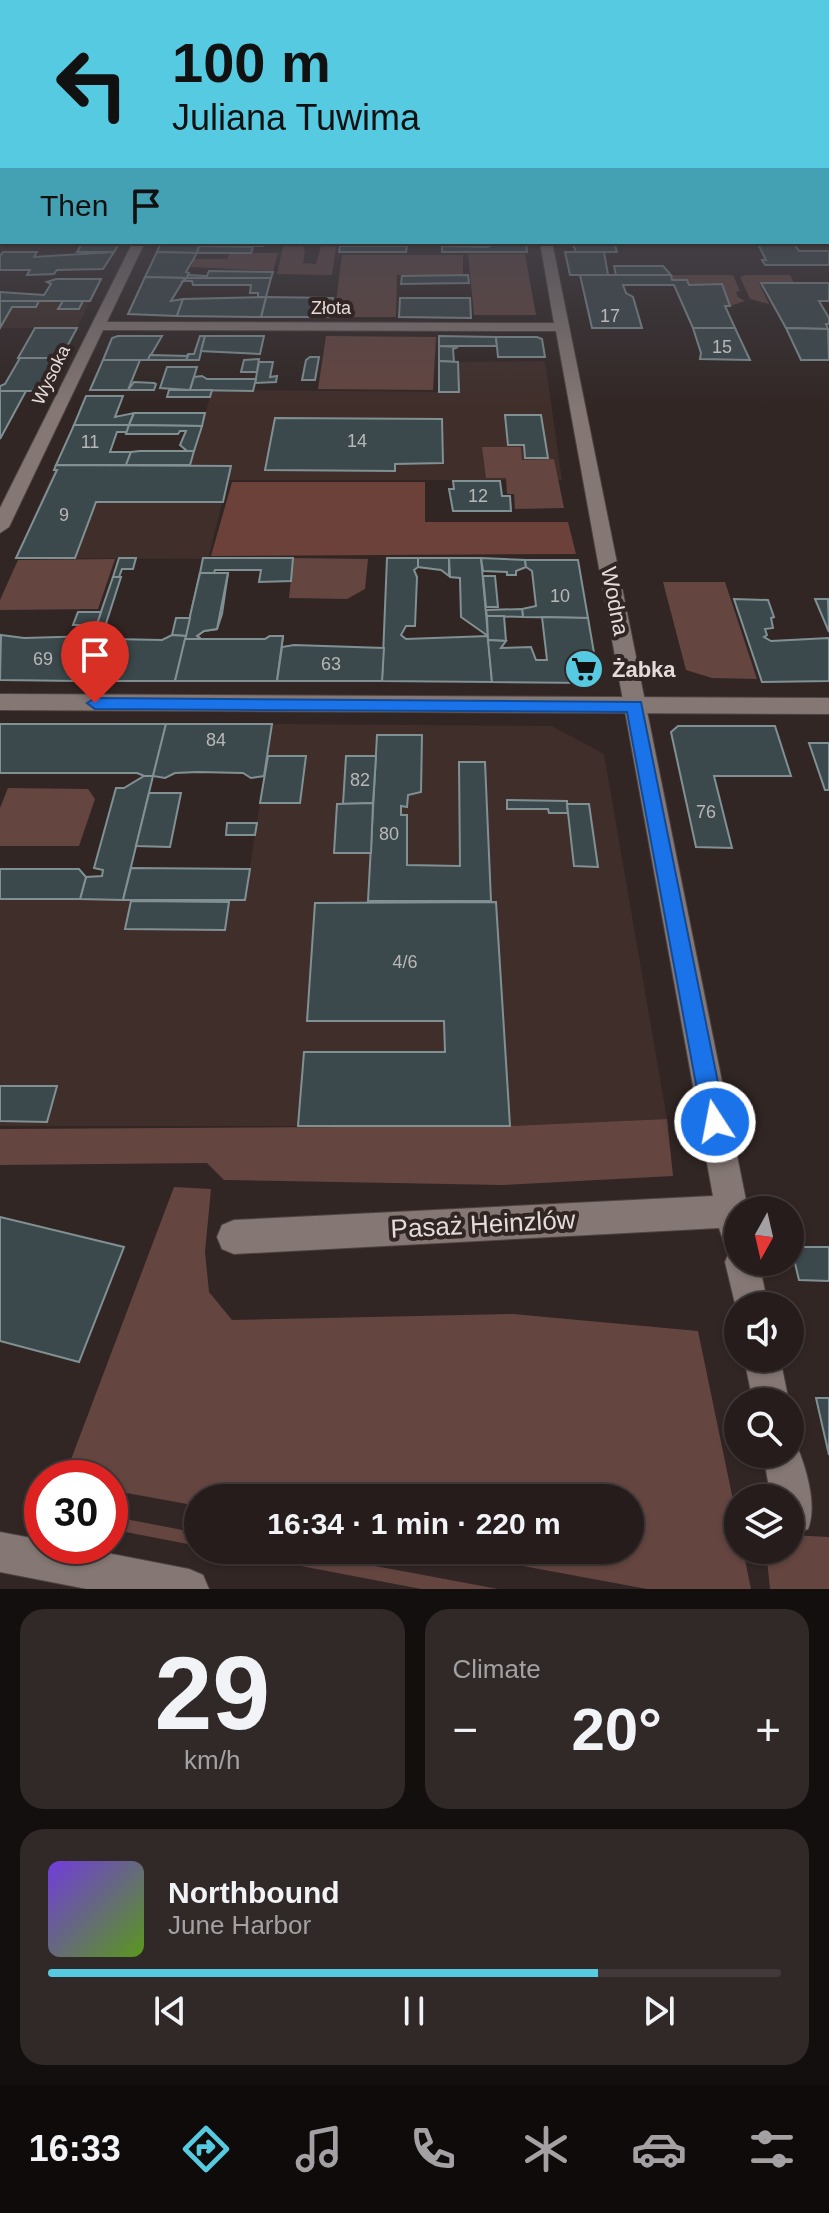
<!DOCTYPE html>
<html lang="en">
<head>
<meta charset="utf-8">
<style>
  :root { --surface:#251c1b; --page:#312928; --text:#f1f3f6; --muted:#a3a1a3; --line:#423a3a; --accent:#55cae0 }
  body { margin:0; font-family:Helvetica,sans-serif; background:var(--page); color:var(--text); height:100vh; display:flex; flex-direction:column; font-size:30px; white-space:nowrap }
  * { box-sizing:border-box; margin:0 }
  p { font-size:26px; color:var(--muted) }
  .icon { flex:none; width:44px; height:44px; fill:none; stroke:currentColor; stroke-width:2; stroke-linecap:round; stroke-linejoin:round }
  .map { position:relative; height:1589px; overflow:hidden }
  .side { display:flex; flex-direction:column; gap:20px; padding:20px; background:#140f0f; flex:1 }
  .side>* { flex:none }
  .top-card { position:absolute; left:0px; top:0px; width:830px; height:244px; box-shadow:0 2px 6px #0004,0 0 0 2px var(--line); background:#55cae0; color:#111; overflow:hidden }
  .needle { width:52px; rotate:188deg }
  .fabs { position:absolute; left:724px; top:1196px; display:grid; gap:16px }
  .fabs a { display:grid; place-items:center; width:80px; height:80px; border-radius:50%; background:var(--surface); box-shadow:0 2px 6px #0004,0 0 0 2px var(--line); font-size:40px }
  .speed { position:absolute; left:24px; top:1460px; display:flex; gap:16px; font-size:40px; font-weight:700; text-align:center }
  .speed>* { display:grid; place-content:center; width:104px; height:104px; border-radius:50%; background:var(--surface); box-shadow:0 2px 6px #0004,0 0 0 2px var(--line); line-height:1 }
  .speed .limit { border:12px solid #d22; background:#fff; color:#111 }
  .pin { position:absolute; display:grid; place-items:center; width:68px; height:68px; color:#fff; margin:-82px -34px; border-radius:50% 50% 50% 0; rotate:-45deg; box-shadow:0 0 8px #0007 }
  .pin .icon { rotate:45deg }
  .me { position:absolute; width:88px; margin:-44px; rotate:349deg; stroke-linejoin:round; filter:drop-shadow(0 0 6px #0008) }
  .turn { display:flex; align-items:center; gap:28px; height:168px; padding:0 40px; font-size:36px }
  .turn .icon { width:104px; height:104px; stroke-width:2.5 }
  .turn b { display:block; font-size:56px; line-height:68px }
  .then { display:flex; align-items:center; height:76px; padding:0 40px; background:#0003; gap:16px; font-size:30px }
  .big { font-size:60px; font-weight:600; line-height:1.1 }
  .side .widget { flex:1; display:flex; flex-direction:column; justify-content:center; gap:12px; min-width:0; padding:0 28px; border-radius:24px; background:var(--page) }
  .side .dial { align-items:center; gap:0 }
  .dial b { font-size:104px; line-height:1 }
  .song { display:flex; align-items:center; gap:24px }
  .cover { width:96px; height:96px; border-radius:12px; background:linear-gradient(135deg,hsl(260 70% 55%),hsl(90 70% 35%)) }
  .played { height:8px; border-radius:4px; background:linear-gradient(90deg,var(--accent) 75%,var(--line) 75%) }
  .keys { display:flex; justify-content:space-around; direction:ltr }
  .heat { display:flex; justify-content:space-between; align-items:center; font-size:44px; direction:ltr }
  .side .tiles { flex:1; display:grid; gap:20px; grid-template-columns:1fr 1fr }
  .widget:last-child { grid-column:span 2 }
  .trip { position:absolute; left:184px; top:1484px; width:460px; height:80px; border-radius:40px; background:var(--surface); box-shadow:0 2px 6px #0004,0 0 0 2px var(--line); font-weight:600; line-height:80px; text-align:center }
  .dock { display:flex; height:128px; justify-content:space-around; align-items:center; background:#0f0b0b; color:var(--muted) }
  .dock .icon { width:56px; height:56px }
  .dock .selected { color:var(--accent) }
  .dock b { font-size:36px; color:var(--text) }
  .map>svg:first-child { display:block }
  .built { fill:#402e2a }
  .green { fill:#644540 }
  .forest { fill:#6c4139 }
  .building { fill:#3c494c; stroke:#819093; stroke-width:2 }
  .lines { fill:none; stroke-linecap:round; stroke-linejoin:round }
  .minor-casing { stroke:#4e4443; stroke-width:2 }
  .tertiary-casing { stroke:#4e4443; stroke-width:2 }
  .secondary-casing { stroke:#4e4443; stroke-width:2 }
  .minor { fill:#847774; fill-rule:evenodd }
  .tertiary { fill:#847774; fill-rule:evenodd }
  .secondary { fill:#847774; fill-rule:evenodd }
  .route { fill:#1a73e8; stroke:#114b97; stroke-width:2 }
  .labels { text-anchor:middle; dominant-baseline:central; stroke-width:8; stroke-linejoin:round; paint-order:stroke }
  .far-street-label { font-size:18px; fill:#e4dcdb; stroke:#312624 }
  .number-label { font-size:18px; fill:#bab7b7 }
  .street-label { font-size:22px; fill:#e4dcdb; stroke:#312624 }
  .poi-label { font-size:22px; font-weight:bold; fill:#e4dcdb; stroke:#312624; text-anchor:start }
  .near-street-label { font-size:26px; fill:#e4dcdb; stroke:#312624 }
</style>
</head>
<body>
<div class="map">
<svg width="829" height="1589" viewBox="0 0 829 1589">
  <rect width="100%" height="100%" fill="#312624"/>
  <g class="built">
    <path d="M0,301H90L77,328H0Z"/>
    <path d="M545,361L562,480H228L208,559L16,558L56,465H190L212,390L459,392L458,362Z"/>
    <path d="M272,724L552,726L604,754L667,1119L510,1126H0V899L245,900Z"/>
  </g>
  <g class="green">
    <path d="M284,242L301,243L305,250L303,263L316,264L321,246L318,242H337L332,275L277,274Z"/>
    <path d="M230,253H278L273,271L191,267L194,259H227Z"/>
    <path d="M468,254H525L536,315H474Z"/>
    <path d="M342,255H463V275H397L396,317H334Z"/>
    <path d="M671,275H733L740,291L736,292L738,297L745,301L730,306L722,284L689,285L687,280H672Z"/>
    <path d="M745,275H790L794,283H759L769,304L750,299L740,277Z"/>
    <path d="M326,336L436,337L433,390L318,389Z"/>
    <path d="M482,447H521L522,460L554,459L564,508L515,509L514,494H507L506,478H486Z"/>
    <path d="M293,558L368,559L365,589L347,599L289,598Z"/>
    <path d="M115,559L98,609L0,610V600L18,560Z"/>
    <path d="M663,582H725L757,679L712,678L686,670Z"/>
    <path d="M8,788L88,789L95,799L79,846H0V808Z"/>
    <path d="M667,1119L673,1176L503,1185L224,1180L207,1163L0,1165V1129L510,1126Z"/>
    <path d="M174,1187L211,1189L205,1252L209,1292L232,1320L513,1314L698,1331L738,1524V1550H743L751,1589H647L436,1550H630V1498H198V1506L110,1490V1478H64Z"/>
    <path d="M110,1516L198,1533V1546L110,1529Z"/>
    <path d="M790,1535L829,1537V1589H770L766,1550H790Z"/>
    <path d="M218,1550H290L498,1589H421Z"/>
  </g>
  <path class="forest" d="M232,482H425V522H568L576,554L211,556Z"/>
  <g class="building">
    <path d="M83,242H120L114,252H77Z"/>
    <path d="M161,242H265L263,246H199L197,253L157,252Z"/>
    <path d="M488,242H526L527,252H442V246L486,247L490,246Z"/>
    <path d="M572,242H614L617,252H576Z"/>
    <path d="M757,242H793L799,251H829V265H765L762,260H766Z"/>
    <path d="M199,246L253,247L251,253H197Z"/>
    <path d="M340,246H407L406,252H339Z"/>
    <path d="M3,252H37L34,257L114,252L103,269L57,270L54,274L27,275L30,270H0V256Z"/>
    <path d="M157,252L197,253L186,272L189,273L187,278L145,277Z"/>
    <path d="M565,252H604L608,275H570Z"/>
    <path d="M614,266H663L671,275H616Z"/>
    <path d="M209,271L273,272L271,278H187L188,275L207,276Z"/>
    <path d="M468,275L469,283L401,284L402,276Z"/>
    <path d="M580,275H671L672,280H687L689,285L722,284L730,306H725L735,328H693L674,285H623L626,293L633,297L642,328H592Z"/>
    <path d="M145,277L185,278L171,301L183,299L177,316L128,314Z"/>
    <path d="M187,278H271L266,297H258V293H250L251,285H193L192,281H183Z"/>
    <path d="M56,279H101L90,301H0V292L44,295L51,284L47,282Z"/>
    <path d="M761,283H829V301H819L829,318V324H826L828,329L786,328Z"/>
    <path d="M266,297L333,298L330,317H261Z"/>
    <path d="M266,297L261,317L177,316L183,299Z"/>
    <path d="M400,298H470L471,318L399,317Z"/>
    <path d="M0,301H39L36,307H12L0,328Z"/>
    <path d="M63,301H83L79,309H58Z"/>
    <path d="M35,328H77L61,358H18Z"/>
    <path d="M693,328H735L750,360L700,359L701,353Z"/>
    <path d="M786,328L828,329L829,360H801Z"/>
    <path d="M118,336H162L148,360H103L112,338Z"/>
    <path d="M200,336H205L199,360H186L188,354H194Z"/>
    <path d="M205,336H264L260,354L201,351Z"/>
    <path d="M439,336L496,337L497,346H439Z"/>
    <path d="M496,337H537L542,339L545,357H498Z"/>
    <path d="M439,346L458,347L453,349L454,362L439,361Z"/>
    <path d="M150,355L188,356L186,360H148Z"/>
    <path d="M310,357H319L315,380H302L306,360Z"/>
    <path d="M20,358H61L44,391H0V386L5,384Z"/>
    <path d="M259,359L257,372H241L244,360Z"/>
    <path d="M103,360H140L128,390H90Z"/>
    <path d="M439,361L458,362L459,392H439Z"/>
    <path d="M259,362H273L270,377L277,376L276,382L255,383Z"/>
    <path d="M167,367H197L190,390L160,388Z"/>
    <path d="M202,376L207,379H256L253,391L190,390L194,377Z"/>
    <path d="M134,382L154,383L156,384L154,390H128Z"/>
    <path d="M169,390H212L210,397H167Z"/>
    <path d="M0,391H26L0,439Z"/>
    <path d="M86,396H123L115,417L134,413L129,425H74Z"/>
    <path d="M134,413H205L202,426L129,425Z"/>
    <path d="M505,415H541L548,458H525L524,445H508Z"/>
    <path d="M275,418L442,419L443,463L395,464V471L265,470Z"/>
    <path d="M74,425H129L127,432H117L110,452H131L126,465H56Z"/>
    <path d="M129,425L202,426L194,451H187L180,445L186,431H180L178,434H126Z"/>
    <path d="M140,451H194L190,465H126L131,452Z"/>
    <path d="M56,465L231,466L223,502H96L75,558H16L57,470H54Z"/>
    <path d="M453,481H500L502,496H510L511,511H453L449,489H454Z"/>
    <path d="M119,558H136L133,569H122L119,577H113Z"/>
    <path d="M203,558H293L291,581L259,582L261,570H215L214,573H200Z"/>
    <path d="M387,558H418V567L414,570L417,577L415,626H406L401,635L406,639L488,636L492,682L382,681Z"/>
    <path d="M418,558H449V576L441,570L418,567Z"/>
    <path d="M449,558H481L488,636L461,617L460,578L450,577Z"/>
    <path d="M481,558L525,560L526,567L516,571V575H507V572L483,571Z"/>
    <path d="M525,560H578L588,618L523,617L522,609L536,606L532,571L526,567Z"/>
    <path d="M200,573H228L222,614L217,629L204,631L197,636L201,639H185Z"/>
    <path d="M200,573H228L217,629L204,631L197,636L201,639H265L270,636H283L277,681H175Z"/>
    <path d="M483,576H495L498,607H486Z"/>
    <path d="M113,577H121L102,636L93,635Z"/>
    <path d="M734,599L768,600L774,617L771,618L773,628L765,629L767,635L764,637L771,641L829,638V681L762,682Z"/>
    <path d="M815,599H828L829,632Z"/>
    <path d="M522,609L523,617L487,616L486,610Z"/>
    <path d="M78,612H101L93,635H79L82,625H73Z"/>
    <path d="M487,616H504L506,641L488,640Z"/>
    <path d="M542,617L588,618L598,676L590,683L492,682L488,640L506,641L501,648L531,647L536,660H547Z"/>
    <path d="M176,618H190L186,636L172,635Z"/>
    <path d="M1,635L24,638L93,636L78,681L0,680Z"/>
    <path d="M104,635L112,639L162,640L172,635L186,636L175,681H78L93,636Z"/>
    <path d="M270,636H283L277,681H175L185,639H265Z"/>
    <path d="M294,645L384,648L382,681H277L282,647Z"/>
    <path d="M0,724H166L153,776L147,777L137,773H0Z"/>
    <path d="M166,724H272L264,776L251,778L243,773L198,772L175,773L165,778L153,776Z"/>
    <path d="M678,726H775L791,776H714L732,848L696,847L671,732Z"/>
    <path d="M377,735H422L421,792L408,795L407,807L401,806V815H407V865L460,866L459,762H485L491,901H368Z"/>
    <path d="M809,743H829V790H825Z"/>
    <path d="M268,756H306L300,803H260Z"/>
    <path d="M346,756H376L373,803L343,804Z"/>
    <path d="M144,776H153L123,900L80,899L86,877L102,876L103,870L94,868L116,788H124Z"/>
    <path d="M149,793H181L170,847L136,846Z"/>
    <path d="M507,800L567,801L568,813H549L548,809H507Z"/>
    <path d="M373,803L371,853H334L337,804Z"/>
    <path d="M567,804H589L598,867L574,866Z"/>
    <path d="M227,823H257L255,835H226Z"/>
    <path d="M131,868L250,869L245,900H123Z"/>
    <path d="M0,869H79L86,877L80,899H0Z"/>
    <path d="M131,901L229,902L225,930L125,929Z"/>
    <path d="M496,902L510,1126H298L304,1052H445L444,1021H307L315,903Z"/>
    <path d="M0,1086H57L47,1122L0,1121Z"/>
    <path d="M0,1217L124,1247L79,1362L0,1341Z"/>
    <path d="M791,1247H829V1281L799,1280Z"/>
    <path d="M816,1398H829V1455Z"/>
  </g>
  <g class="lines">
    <g class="minor-casing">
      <g id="minor">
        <path d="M540,242H552L748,1210H738V1262H759L768,1306H738V1316L725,1262L728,1255L719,1228L234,1254L222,1249L217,1237L222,1225L234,1220L713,1196L556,331L99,330L92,326L99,322L554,323Z"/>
        <path d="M744,1358H780L789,1402H753Z"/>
        <path d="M790,1439L795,1441C805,1465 818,1504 808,1529L794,1534L790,1533V1498H771L763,1454H790Z"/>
      </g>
    </g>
    <g class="tertiary-casing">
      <g id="tertiary">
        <path d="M133,242H145L9,527L0,533V508Z"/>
        <path d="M0,694L829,698V714L0,710Z"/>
      </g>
    </g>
    <g class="secondary-casing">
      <path id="secondary" d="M0,1532L42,1540V1546H71L189,1569L203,1575L209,1589H87L0,1572Z"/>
    </g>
    <use href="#minor" class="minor"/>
    <use href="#tertiary" class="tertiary"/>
    <use href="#secondary" class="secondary"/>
  </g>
  <linearGradient id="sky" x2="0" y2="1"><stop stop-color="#1b1514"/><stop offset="0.46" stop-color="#484750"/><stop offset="1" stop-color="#484750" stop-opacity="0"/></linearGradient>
  <rect width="829" height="408" fill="url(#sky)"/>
  <path class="route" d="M95,698L641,702L726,1122L723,1130L715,1134L706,1130L703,1122L627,712L95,709L87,703Z"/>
  <defs>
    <g id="supermarket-disc" transform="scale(2)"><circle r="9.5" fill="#55cae0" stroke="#312624"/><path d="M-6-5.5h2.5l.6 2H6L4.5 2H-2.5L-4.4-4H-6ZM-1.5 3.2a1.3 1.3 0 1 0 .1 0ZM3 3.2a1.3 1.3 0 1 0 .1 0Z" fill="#111"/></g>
  </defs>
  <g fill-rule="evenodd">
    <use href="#supermarket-disc" x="584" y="669"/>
  </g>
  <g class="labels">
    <g class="far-street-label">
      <text x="331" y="308">Złota</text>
      <text transform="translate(51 375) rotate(-64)">Wysoka</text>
    </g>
    <g class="number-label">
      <text x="610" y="316">17</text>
      <text x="722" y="347">15</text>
      <text x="357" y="441">14</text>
      <text x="90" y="442">11</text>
      <text x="478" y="496">12</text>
      <text x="64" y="515">9</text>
      <text x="560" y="596">10</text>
      <text x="43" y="659">69</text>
      <text x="331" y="664">63</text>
      <text x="216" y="740">84</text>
      <text x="360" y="780">82</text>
      <text x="706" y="812">76</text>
      <text x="389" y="834">80</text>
      <text x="405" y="962">4/6</text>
    </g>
    <g class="street-label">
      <text transform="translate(615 601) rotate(79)">Wodna</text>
    </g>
    <g class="poi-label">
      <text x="612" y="669">Żabka</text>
    </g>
    <g class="near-street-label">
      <text transform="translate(483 1224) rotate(-3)">Pasaż Heinzlów</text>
    </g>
  </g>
</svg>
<div class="fabs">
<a><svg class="needle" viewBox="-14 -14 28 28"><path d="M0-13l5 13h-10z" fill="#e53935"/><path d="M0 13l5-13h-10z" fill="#a3a1a3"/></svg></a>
<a><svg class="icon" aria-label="sound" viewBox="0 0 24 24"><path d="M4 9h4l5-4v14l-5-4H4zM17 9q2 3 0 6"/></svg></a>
<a><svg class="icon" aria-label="search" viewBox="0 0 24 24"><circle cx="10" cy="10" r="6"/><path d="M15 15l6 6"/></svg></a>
<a><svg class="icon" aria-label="layers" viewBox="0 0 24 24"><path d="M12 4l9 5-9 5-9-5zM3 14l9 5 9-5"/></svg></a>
</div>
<div class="speed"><div class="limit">30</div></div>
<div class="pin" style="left:95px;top:703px;background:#d93025"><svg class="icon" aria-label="arrive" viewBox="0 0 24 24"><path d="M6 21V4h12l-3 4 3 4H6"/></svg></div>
<svg class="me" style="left:715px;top:1122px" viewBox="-20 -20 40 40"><circle r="17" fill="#1a73e8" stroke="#fff" stroke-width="3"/><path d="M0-11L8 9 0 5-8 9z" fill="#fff"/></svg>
<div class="trip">16:34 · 1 min · 220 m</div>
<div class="top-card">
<div class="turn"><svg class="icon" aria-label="left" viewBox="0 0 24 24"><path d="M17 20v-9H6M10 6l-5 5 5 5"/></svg><div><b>100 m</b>Juliana Tuwima</div></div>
<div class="then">Then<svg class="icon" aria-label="arrive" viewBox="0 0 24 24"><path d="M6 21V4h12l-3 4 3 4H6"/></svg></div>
</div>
</div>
<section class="side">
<div class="tiles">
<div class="widget dial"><b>29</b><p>km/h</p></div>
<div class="widget"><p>Climate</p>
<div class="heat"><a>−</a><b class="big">20°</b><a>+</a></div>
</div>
<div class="widget">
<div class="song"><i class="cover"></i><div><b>Northbound</b><p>June Harbor</p></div></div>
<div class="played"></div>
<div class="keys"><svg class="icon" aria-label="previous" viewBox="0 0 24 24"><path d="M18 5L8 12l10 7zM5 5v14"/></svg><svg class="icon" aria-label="pause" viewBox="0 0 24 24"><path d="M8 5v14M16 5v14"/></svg><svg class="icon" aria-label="next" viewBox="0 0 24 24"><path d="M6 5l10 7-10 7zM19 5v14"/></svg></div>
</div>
</div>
</section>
<nav class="dock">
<b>16:33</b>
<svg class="icon selected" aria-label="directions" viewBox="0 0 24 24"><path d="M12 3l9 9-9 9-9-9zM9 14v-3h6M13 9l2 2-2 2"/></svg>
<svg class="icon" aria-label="music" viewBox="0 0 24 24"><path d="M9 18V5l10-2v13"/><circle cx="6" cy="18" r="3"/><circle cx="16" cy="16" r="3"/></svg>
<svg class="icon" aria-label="phone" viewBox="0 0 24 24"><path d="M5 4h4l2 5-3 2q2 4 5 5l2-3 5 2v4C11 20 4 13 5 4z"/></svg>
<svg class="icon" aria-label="climate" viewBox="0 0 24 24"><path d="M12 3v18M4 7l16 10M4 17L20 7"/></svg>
<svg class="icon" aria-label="car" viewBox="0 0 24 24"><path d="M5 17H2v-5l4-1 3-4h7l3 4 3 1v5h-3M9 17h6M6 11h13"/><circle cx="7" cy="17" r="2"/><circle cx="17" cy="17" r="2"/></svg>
<svg class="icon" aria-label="filters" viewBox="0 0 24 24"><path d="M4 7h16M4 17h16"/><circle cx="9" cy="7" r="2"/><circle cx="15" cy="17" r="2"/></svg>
</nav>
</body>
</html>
